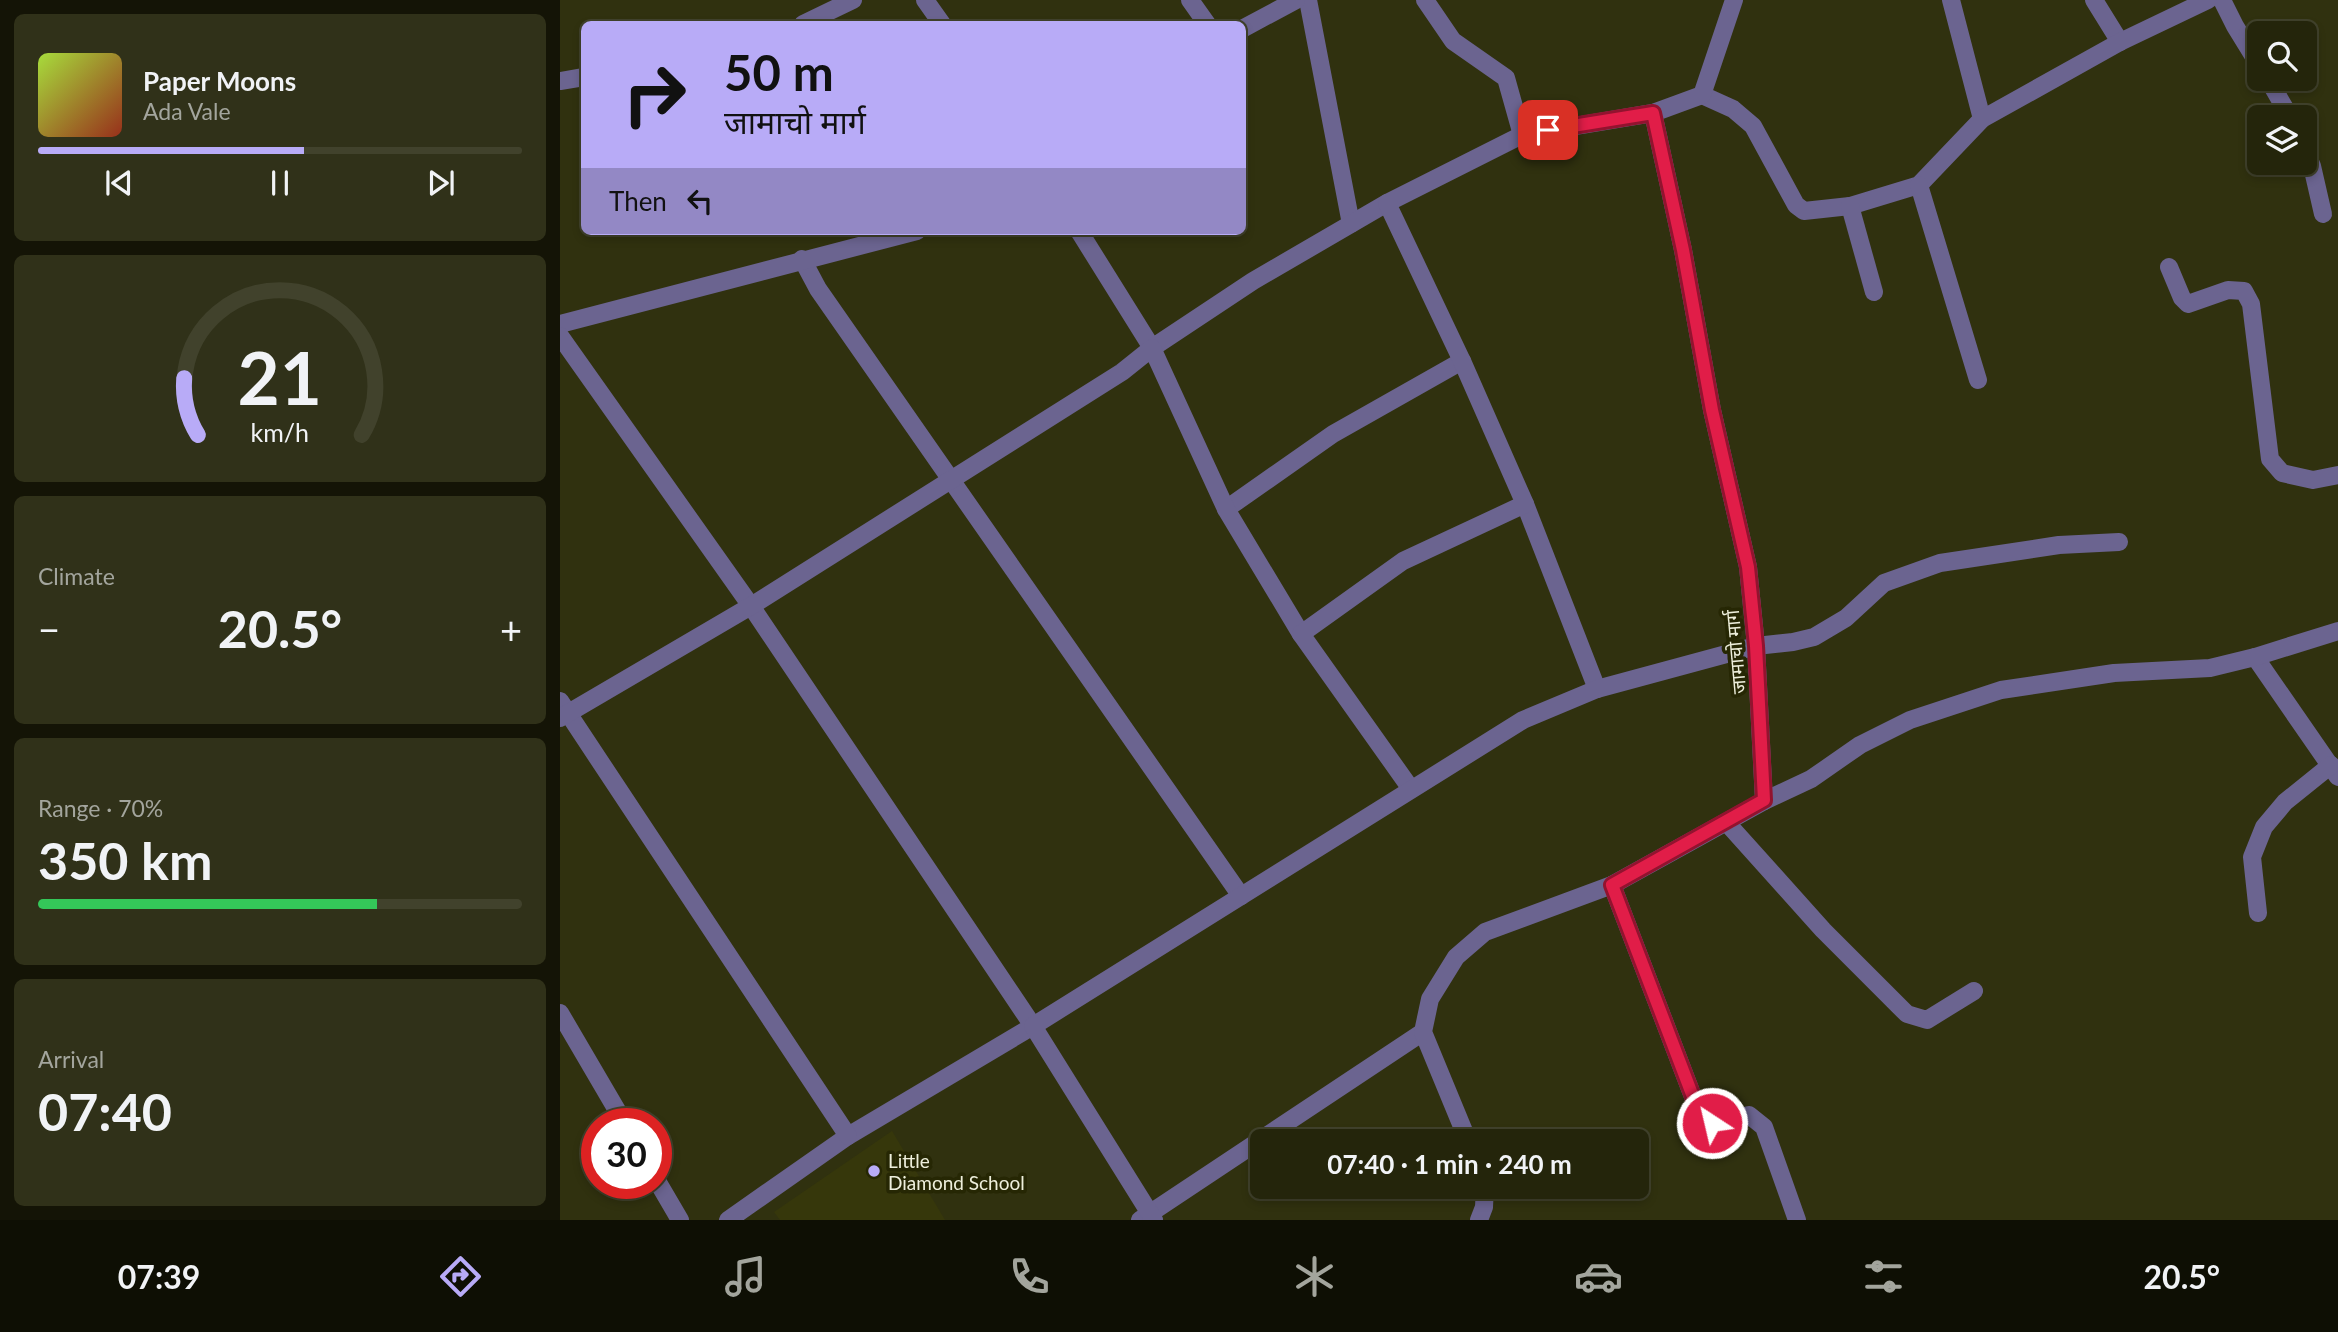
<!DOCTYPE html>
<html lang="en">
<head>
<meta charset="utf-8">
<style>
  :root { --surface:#24250b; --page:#303119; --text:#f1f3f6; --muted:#a3a59d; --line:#41422c; --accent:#b8abf7 }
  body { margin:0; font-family:Lato,"Noto Sans Devanagari",sans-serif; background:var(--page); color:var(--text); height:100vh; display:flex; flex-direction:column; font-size:26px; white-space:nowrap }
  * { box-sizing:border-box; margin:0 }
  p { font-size:23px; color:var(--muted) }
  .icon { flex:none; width:38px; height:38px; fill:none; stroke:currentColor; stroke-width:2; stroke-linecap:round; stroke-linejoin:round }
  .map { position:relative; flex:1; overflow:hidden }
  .side { display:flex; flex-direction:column; gap:14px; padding:14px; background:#141406; width:560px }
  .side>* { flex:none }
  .hud { position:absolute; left:21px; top:21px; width:665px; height:214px; border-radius:10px; box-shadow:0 4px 10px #0003,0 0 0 2px var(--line); background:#b8abf7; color:#111; overflow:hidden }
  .fabs { position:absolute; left:1687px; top:21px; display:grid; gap:14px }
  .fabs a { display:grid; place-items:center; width:70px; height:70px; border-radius:10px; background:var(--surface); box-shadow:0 4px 10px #0003,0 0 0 2px var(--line); font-size:35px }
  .speed { position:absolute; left:21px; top:1108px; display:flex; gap:14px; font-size:35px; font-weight:700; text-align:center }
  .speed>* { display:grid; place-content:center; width:91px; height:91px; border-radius:50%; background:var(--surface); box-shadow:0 4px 10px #0003,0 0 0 2px var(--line); line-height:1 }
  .speed .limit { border:10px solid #d22; background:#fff; color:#111 }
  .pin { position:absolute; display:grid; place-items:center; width:60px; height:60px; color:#fff; margin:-30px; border-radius:14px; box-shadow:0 4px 10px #0006 }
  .me { position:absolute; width:77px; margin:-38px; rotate:325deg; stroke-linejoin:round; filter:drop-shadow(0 0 5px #0008) }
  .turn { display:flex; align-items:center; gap:24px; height:147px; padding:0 28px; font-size:32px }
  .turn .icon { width:91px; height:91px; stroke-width:2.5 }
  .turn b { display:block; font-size:49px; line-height:60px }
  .then { display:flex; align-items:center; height:66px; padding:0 28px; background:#0003; gap:14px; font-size:26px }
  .big { font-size:52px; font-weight:700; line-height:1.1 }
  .side .tile { flex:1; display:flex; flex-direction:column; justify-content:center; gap:10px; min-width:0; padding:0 24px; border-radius:10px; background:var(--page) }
  .side .dial { align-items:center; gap:0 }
  .dial svg { height:182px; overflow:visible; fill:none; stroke:var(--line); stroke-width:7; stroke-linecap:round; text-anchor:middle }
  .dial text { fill:var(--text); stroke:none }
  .song { display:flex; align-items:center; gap:21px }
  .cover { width:84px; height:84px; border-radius:10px; background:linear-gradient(135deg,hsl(80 70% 55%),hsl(10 70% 35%)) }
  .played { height:7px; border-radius:4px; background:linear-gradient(90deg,var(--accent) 55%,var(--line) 55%) }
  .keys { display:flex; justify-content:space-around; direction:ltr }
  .heat { display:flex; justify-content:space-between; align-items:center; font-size:38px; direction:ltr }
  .charge { height:10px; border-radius:5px; background:linear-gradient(90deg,#34c759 70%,var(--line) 0) }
  .trip { position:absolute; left:690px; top:1129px; width:399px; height:70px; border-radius:10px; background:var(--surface); box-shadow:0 4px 10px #0003,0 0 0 2px var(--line); font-weight:700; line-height:70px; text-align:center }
  .tab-bar { display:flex; height:112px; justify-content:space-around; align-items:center; background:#0e0f04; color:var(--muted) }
  .tab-bar .icon { width:49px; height:49px }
  .tab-bar .current { color:var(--accent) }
  .tab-bar b { font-size:32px; color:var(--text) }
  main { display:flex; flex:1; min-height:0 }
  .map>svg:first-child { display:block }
  .built { fill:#36370b }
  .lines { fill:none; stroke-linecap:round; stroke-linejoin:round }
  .minor { stroke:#6b6490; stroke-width:18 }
  .tertiary { stroke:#6b6490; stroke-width:18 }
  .route-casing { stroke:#92132f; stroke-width:18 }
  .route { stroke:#e11d48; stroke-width:12 }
  .poi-dot { fill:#b8abf7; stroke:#262704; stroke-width:2.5 }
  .labels { text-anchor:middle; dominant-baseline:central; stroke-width:7; stroke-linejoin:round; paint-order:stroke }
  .street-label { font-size:19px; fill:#eeefdc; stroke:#262704 }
  .poi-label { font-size:19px; fill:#eeefdc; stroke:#262704; text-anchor:start }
</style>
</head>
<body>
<main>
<section class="side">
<div class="tile">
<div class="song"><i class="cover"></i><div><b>Paper Moons</b><p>Ada Vale</p></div></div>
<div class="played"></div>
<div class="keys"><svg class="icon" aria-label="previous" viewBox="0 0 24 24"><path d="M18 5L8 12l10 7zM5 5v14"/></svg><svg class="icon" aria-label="pause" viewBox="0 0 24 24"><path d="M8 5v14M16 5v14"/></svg><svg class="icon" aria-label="next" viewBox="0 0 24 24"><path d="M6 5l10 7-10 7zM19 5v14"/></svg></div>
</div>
<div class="tile dial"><svg viewBox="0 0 100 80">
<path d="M14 69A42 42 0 1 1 86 69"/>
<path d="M14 69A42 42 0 0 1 8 44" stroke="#b8abf7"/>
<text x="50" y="56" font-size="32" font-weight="700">21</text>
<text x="50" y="72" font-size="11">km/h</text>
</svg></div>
<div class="tile"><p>Climate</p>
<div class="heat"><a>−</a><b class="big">20.5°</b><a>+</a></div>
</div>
<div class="tile"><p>Range · 70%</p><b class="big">350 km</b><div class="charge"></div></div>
<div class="tile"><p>Arrival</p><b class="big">07:40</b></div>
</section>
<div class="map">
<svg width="1778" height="1220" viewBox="0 0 1778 1220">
  <rect width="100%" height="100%" fill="#30310f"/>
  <path class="built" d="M332,1131L385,1220H220L214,1212Z"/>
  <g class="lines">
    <g class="minor">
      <path d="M365,0L382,24"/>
      <path d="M630,0L647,24"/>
      <path d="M748,0L791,224"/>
      <path d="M865,0L893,41L946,78L962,135"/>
      <path d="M1391,0L1422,119"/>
      <path d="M1534,0L1560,42"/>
      <path d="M1662,0L1675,26L1699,65"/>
      <path d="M243,24L293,0"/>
      <path d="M682,29L736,0"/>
      <path d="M1708,79L1730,117"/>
      <path d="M0,81L24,77"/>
      <path d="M1142,95L1173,109L1193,126L1236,205L1244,211L1290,206L1359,185L1422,119L1560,42L1648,0"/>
      <path d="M1745,150L1752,166L1763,214"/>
      <path d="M1359,185L1418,380"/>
      <path d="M1290,206L1314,292"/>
      <path d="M519,231L592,348L693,281L827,203"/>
      <path d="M242,259L258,289L681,896"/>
      <path d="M1609,267L1622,298L1628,304L1668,290L1684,291L1691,304L1710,459L1722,473L1753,480L1778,475"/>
      <path d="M0,324L357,231"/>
      <path d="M0,336L191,606L473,1026L288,1136L168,1220"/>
      <path d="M965,504L1037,689"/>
      <path d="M666,509L773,434L902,361"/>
      <path d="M1695,657L1778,777"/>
      <path d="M0,701L288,1136"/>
      <path d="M0,718L191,606L562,372L592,348L666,509L741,634"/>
      <path d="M851,789L741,634L843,561L965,504L902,361L827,203L962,135L1093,113"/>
      <path d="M1204,801L1251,779L1300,745L1350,720L1441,690L1554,673L1650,668L1695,657L1778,631"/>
      <path d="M1167,823L1263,930L1347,1014L1367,1020L1414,991"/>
      <path d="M1052,885L1140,1115L1152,1123L1189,1115L1204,1127L1237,1220"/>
      <path d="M1698,913L1692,857L1704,827L1725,802L1771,765"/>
      <path d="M0,1013L65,1124"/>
      <path d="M96,1179L120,1220"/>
      <path d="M580,1220L863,1032"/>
      <path d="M594,1220L473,1026L963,720L1037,689L1196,646L1233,642L1254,637L1286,618L1324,583L1380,563L1499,545L1559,542"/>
    </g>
    <g class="tertiary">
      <path d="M908,1141L863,1032L870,999L896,957L925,932L1052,885L1204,801L1196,646L1188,567L1152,410L1123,250L1093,113L1142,95L1174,0"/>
      <path d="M919,1220L924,1207L925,1186"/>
    </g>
  </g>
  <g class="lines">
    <g class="route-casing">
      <path id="route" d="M988,130L1093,113L1123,250L1152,410L1188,567L1196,646L1204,800L1052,885L1140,1115L1152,1123"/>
    </g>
    <use href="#route" class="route"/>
  </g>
  <circle class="poi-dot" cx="314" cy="1171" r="7"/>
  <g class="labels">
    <g class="street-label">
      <text transform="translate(1175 652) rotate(-95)">जामाचो मार्ग</text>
    </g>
    <g class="poi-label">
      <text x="328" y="1160">Little<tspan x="328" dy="22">Diamond School</tspan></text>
    </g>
  </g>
</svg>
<div class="fabs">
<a><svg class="icon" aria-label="search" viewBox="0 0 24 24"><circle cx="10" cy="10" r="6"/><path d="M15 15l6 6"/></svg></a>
<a><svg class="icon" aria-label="layers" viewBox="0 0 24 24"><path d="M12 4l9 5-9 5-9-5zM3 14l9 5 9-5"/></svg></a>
</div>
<div class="speed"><div class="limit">30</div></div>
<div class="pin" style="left:988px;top:130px;background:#d93025"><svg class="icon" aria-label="arrive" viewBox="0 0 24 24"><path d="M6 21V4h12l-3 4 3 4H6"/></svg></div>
<svg class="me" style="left:1152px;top:1123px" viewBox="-20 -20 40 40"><circle r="17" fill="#e11d48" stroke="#fff" stroke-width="3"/><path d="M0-11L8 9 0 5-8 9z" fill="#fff"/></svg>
<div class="trip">07:40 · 1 min · 240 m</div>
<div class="hud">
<div class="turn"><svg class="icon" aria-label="right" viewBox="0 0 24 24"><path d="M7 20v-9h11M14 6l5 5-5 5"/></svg><div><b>50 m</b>जामाचो मार्ग</div></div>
<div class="then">Then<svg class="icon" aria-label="left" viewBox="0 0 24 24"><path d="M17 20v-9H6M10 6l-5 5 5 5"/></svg></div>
</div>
</div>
</main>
<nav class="tab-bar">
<b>07:39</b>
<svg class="icon current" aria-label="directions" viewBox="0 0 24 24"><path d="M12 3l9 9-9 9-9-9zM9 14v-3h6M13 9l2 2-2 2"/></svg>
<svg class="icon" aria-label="music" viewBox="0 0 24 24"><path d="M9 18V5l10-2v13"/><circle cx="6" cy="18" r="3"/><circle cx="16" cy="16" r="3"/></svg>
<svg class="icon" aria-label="phone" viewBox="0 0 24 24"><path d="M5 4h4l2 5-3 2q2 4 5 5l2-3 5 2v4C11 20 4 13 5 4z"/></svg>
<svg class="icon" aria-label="climate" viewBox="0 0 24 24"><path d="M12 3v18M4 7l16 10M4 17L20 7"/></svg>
<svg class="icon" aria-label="car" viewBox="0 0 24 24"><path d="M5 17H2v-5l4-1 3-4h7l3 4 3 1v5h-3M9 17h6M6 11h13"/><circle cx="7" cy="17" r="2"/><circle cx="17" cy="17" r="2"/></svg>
<svg class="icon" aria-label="filters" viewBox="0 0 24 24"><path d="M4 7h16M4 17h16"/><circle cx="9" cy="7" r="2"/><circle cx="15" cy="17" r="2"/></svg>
<b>20.5°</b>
</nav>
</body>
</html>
